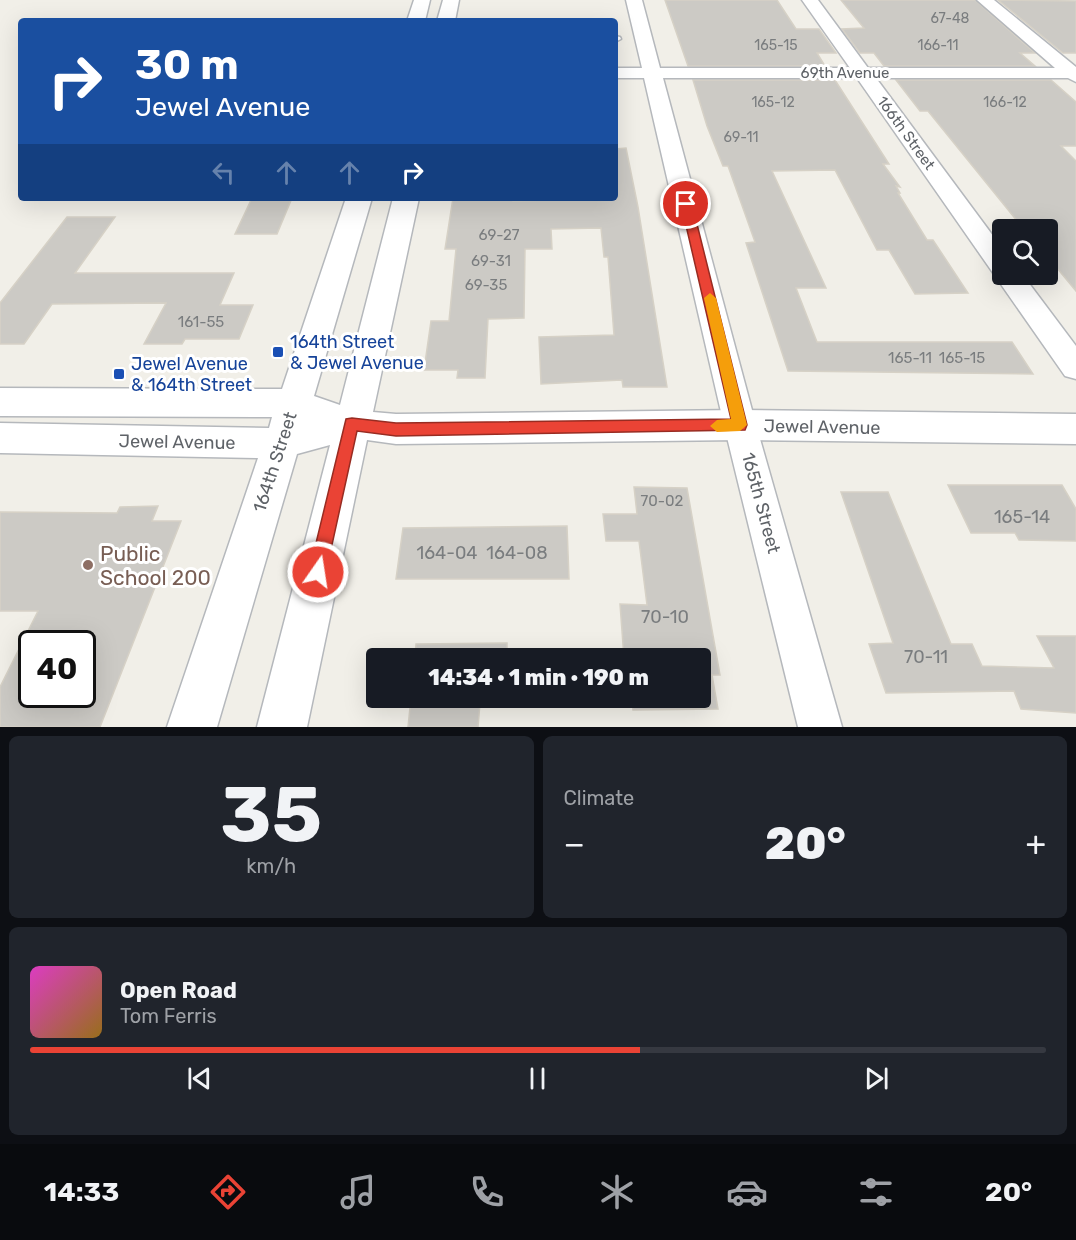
<!DOCTYPE html>
<html lang="en">
<head>
<meta charset="utf-8">
<style>
  :root { --surface:#171b24; --page:#20242c; --text:#f1f3f6; --muted:#9ea1a6; --line:#363941; --accent:#ea4335 }
  body { margin:0; font-family:Rubik,sans-serif; background:var(--page); color:var(--text); height:100vh; display:flex; flex-direction:column; font-size:22px; white-space:nowrap }
  * { box-sizing:border-box; margin:0 }
  p { font-size:20px; color:var(--muted) }
  .icon { flex:none; width:33px; height:33px; fill:none; stroke:currentColor; stroke-width:2; stroke-linecap:round; stroke-linejoin:round }
  .map { position:relative; height:727px; overflow:hidden }
  .side { display:flex; flex-direction:column; gap:9px; padding:9px; background:#0d0f14; flex:1 }
  .side>* { flex:none }
  .top-card { position:absolute; left:18px; top:18px; width:600px; height:183px; border-radius:6px; box-shadow:0 6px 24px #0002; background:#1a4fa0; color:#fff; overflow:hidden }
  .fabs { position:absolute; left:992px; top:219px; display:grid; gap:12px }
  .fabs a { display:grid; place-items:center; width:66px; height:66px; border-radius:6px; background:var(--surface); box-shadow:0 6px 24px #0002; font-size:30px }
  .speed { position:absolute; left:18px; top:630px; display:flex; gap:12px; font-size:30px; font-weight:700; text-align:center }
  .speed>* { display:grid; place-content:center; width:78px; height:78px; border-radius:50%; background:var(--surface); box-shadow:0 6px 24px #0002; line-height:1 }
  .speed .limit { border:3px solid #111; border-radius:9px; background:#fff; color:#111 }
  .pin { position:absolute; display:grid; place-items:center; width:51px; height:51px; color:#fff; margin:-26px; border:3px solid #fff; border-radius:50%; box-shadow:0 2px 6px #0007 }
  .me { position:absolute; width:66px; margin:-33px; rotate:13deg; stroke-linejoin:round; filter:drop-shadow(0 0 4px #0008) }
  .turn { display:flex; align-items:center; gap:21px; height:126px; padding:0 18px; font-size:27px }
  .turn .icon { width:78px; height:78px; stroke-width:2.5 }
  .turn b { display:block; font-size:42px; line-height:51px }
  .lanes { display:flex; align-items:center; height:57px; padding:0 18px; background:#0003; justify-content:center; gap:30px; direction:ltr }
  .lanes .off { opacity:.35 }
  .big { font-size:45px; font-weight:800; line-height:1.1 }
  .side .tile { flex:1; display:flex; flex-direction:column; justify-content:center; gap:9px; min-width:0; padding:0 21px; border-radius:9px; background:var(--page) }
  .side .dial { align-items:center; gap:0 }
  .dial b { font-size:78px; line-height:1 }
  .song { display:flex; align-items:center; gap:18px }
  .cover { width:72px; height:72px; border-radius:9px; background:linear-gradient(135deg,hsl(310 70% 55%),hsl(40 70% 35%)) }
  .played { height:6px; border-radius:3px; background:linear-gradient(90deg,var(--accent) 60%,var(--line) 60%) }
  .keys { display:flex; justify-content:space-around; direction:ltr }
  .heat { display:flex; justify-content:space-between; align-items:center; font-size:33px; direction:ltr }
  .side .tiles { flex:1; display:grid; gap:9px; grid-template-columns:1fr 1fr }
  .tile:last-child { grid-column:span 2 }
  .trip { position:absolute; left:366px; top:648px; width:345px; height:60px; border-radius:6px; background:var(--surface); box-shadow:0 6px 24px #0002; font-weight:800; line-height:60px; text-align:center }
  .tab-bar { display:flex; height:96px; justify-content:space-around; align-items:center; background:#090b0e; color:var(--muted) }
  .tab-bar .icon { width:42px; height:42px }
  .tab-bar .current { color:var(--accent) }
  .tab-bar b { font-size:27px; color:var(--text) }
  .map>svg:first-child { display:block }
  .building { fill:#cccac5; stroke:#d6d1c6; stroke-width:1.5; fill-rule:evenodd }
  .lines { fill:none; stroke-linecap:round; stroke-linejoin:round }
  .service-casing { stroke:#b5b8bc; stroke-width:3 }
  .minor-casing { stroke:#b5b8bc; stroke-width:3 }
  .tertiary-casing { stroke:#b5b8bc; stroke-width:3 }
  .service { fill:#fff; fill-rule:evenodd }
  .minor { fill:#fff; fill-rule:evenodd }
  .tertiary { fill:#fff; fill-rule:evenodd }
  .route { fill:#ea4335; stroke:#982c22; stroke-width:1.5 }
  .slow { fill:#f59e0b }
  .transit-dot { fill:#1a4fb4; stroke:#fff; stroke-width:2 }
  .education-dot { fill:#8d6e63; stroke:#fff; stroke-width:2 }
  .labels { text-anchor:middle; dominant-baseline:central; stroke-width:6; stroke-linejoin:round; paint-order:stroke }
  .far-number-label { font-size:14px; fill:#7a7d7f }
  .far-street-label { font-size:15px; fill:#5f6368; stroke:#fff }
  .number-label { font-size:15px; fill:#7a7d7f }
  .transit-label { font-size:18px; fill:#164399; stroke:#fff; text-anchor:start }
  .street-label { font-size:18px; fill:#5f6368; stroke:#fff }
  .near-number-label { font-size:18px; fill:#7a7d7f }
  .near-education-label { font-size:21px; fill:#785e54; stroke:#fff; text-anchor:start }
</style>
</head>
<body>
<div class="map">
<svg width="1076" height="727" viewBox="0 0 1076 727">
  <rect width="100%" height="100%" fill="#f1efe8"/>
  <g class="building">
    <path d="M665,0H777L796,29H819L836,53H817L825,66H688Z"/>
    <path d="M841,0H975L1035,53H1020L1035,66H884L874,53H860L842,29L864,28Z"/>
    <path d="M998,0L1076,1V53H1063Z"/>
    <path d="M693,80H835L889,164H883L900,187L896,186L900,193H898L927,240H933L968,293L915,294L889,250H877L835,170L772,171L826,288H796L817,342H1012L1033,374L788,371L746,243L755,242L728,166H723L707,126Z"/>
    <path d="M896,80H1051L1076,102V146H1061L1076,161V291L1047,256V230H1025L1022,227L928,111H920Z"/>
    <path d="M626,148L638,207L667,387H623L622,380L541,384L539,337L614,335L608,257H604L601,228L551,229L552,249H525L524,318L488,319L485,378H457L458,370H424L431,321H449L456,249H445L453,198H513V201L615,198V149Z"/>
    <path d="M252,198H292L277,234H235Z"/>
    <path d="M67,217H115L75,273H234L220,305H253L239,339H185L182,344H144L166,303L52,304L24,344H0V303Z"/>
    <path d="M948,485H1062L1076,509V541L1019,540L1015,533H971Z"/>
    <path d="M634,487L687,488L720,675H712L718,709L633,710L632,698H700V658H624L620,604L647,605L639,541H606L603,514H637Z"/>
    <path d="M841,492H888L951,644H972L982,666L1054,668L1037,636H1076V713L1021,709L1014,691L886,693L869,644L893,643Z"/>
    <path d="M158,506L152,521H181L100,727H0V687L38,611H0V512L117,513L120,507ZM32,644H82V694H32Z"/>
    <path d="M567,526L569,579H396L403,528Z"/>
    <path d="M507,643V658H415L416,644Z"/>
    <path d="M411,698H506V703H480L478,727H408Z"/>
  </g>
  <g class="lines">
    <g class="service-casing">
      <path id="service" d="M615,36L620,37L621,39L615,42Z"/>
    </g>
    <g class="minor-casing">
      <path id="minor" d="M626,0H642L660,68H850L802,0H818L868,68H1055L977,0H994L1076,67V82L1068,78H876L1002,248V274H1022L1076,346V379L1065,376L857,78H663L756,425L842,727H798L724,425L644,78H615V68H642Z"/>
    </g>
    <g class="tertiary-casing">
      <g id="tertiary">
        <path d="M414,0H430L425,21H407Z"/>
        <path d="M443,0H459L455,21H437Z"/>
        <path d="M346,198H372L314,396L340,405L393,198H419L373,412L396,414L740,410L1076,414V444L740,440L396,444L367,440L307,727H257L330,445L297,454L217,727H167L258,458L0,453V423L269,428L272,417L0,416V388L282,389Z"/>
      </g>
    </g>
    <use href="#service" class="service"/>
    <use href="#minor" class="minor"/>
    <use href="#tertiary" class="tertiary"/>
  </g>
  <path class="route" d="M686,201L692,204L747,425L745,430L396,436L357,431L326,572L324,578L318,581L311,578L309,572L346,419L352,418L396,423L731,419L681,204Z"/>
  <path class="slow" d="M710,293L716,298L747,425L740,431L717,432L710,426L717,420L731,419L704,298Z"/>
  <g class="transit-dot">
    <rect x="272" y="346" width="12" height="12" rx="3"/>
    <rect x="113" y="368" width="12" height="12" rx="3"/>
  </g>
  <circle class="education-dot" cx="88" cy="565" r="6"/>
  <g class="labels">
    <g class="far-number-label">
      <text x="950" y="18">67-48</text>
      <text x="776" y="45">165-15</text>
      <text x="938" y="45">166-11</text>
      <text x="773" y="102">165-12</text>
      <text x="1005" y="102">166-12</text>
      <text x="741" y="137">69-11</text>
    </g>
    <g class="far-street-label">
      <text x="845" y="73">69th Avenue</text>
      <text transform="translate(906 133) rotate(54)">166th Street</text>
    </g>
    <g class="number-label">
      <text x="499" y="235">69-27</text>
      <text x="491" y="261">69-31</text>
      <text x="486" y="285">69-35</text>
      <text x="201" y="322">161-55</text>
      <text x="910" y="358">165-11</text>
      <text x="962" y="358">165-15</text>
      <text x="662" y="501">70-02</text>
    </g>
    <g class="transit-label">
      <text x="290" y="342">164th Street<tspan x="290" dy="21">&amp; Jewel Avenue</tspan></text>
      <text x="131" y="364">Jewel Avenue<tspan x="131" dy="21">&amp; 164th Street</tspan></text>
    </g>
    <g class="street-label">
      <text transform="translate(822 427) rotate(1)">Jewel Avenue</text>
      <text transform="translate(177 442) rotate(1)">Jewel Avenue</text>
      <text transform="translate(275 462) rotate(-72)">164th Street</text>
      <text transform="translate(761 503) rotate(75)">165th Street</text>
    </g>
    <g class="near-number-label">
      <text x="1022" y="517">165-14</text>
      <text x="447" y="553">164-04</text>
      <text x="517" y="553">164-08</text>
      <text x="665" y="617">70-10</text>
      <text x="926" y="657">70-11</text>
    </g>
    <g class="near-education-label">
      <text x="100" y="553">Public<tspan x="100" dy="24">School 200</tspan></text>
    </g>
  </g>
</svg>
<div class="fabs">
<a><svg class="icon" aria-label="search" viewBox="0 0 24 24"><circle cx="10" cy="10" r="6"/><path d="M15 15l6 6"/></svg></a>
</div>
<div class="speed"><div class="limit">40</div></div>
<div class="pin" style="left:686px;top:204px;background:#d93025"><svg class="icon" aria-label="arrive" viewBox="0 0 24 24"><path d="M6 21V4h12l-3 4 3 4H6"/></svg></div>
<svg class="me" style="left:318px;top:572px" viewBox="-20 -20 40 40"><circle r="17" fill="#ea4335" stroke="#fff" stroke-width="3"/><path d="M0-11L8 9 0 5-8 9z" fill="#fff"/></svg>
<div class="trip">14:34 · 1 min · 190 m</div>
<div class="top-card">
<div class="turn"><svg class="icon" aria-label="right" viewBox="0 0 24 24"><path d="M7 20v-9h11M14 6l5 5-5 5"/></svg><div><b>30 m</b>Jewel Avenue</div></div>
<div class="lanes"><svg class="icon off" aria-label="left" viewBox="0 0 24 24"><path d="M17 20v-9H6M10 6l-5 5 5 5"/></svg><svg class="icon off" aria-label="ahead" viewBox="0 0 24 24"><path d="M12 20V5M6 11l6-6 6 6"/></svg><svg class="icon off" aria-label="ahead" viewBox="0 0 24 24"><path d="M12 20V5M6 11l6-6 6 6"/></svg><svg class="icon" aria-label="right" viewBox="0 0 24 24"><path d="M7 20v-9h11M14 6l5 5-5 5"/></svg></div>
</div>
</div>
<section class="side">
<div class="tiles">
<div class="tile dial"><b>35</b><p>km/h</p></div>
<div class="tile"><p>Climate</p>
<div class="heat"><a>−</a><b class="big">20°</b><a>+</a></div>
</div>
<div class="tile">
<div class="song"><i class="cover"></i><div><b>Open Road</b><p>Tom Ferris</p></div></div>
<div class="played"></div>
<div class="keys"><svg class="icon" aria-label="previous" viewBox="0 0 24 24"><path d="M18 5L8 12l10 7zM5 5v14"/></svg><svg class="icon" aria-label="pause" viewBox="0 0 24 24"><path d="M8 5v14M16 5v14"/></svg><svg class="icon" aria-label="next" viewBox="0 0 24 24"><path d="M6 5l10 7-10 7zM19 5v14"/></svg></div>
</div>
</div>
</section>
<nav class="tab-bar">
<b>14:33</b>
<svg class="icon current" aria-label="directions" viewBox="0 0 24 24"><path d="M12 3l9 9-9 9-9-9zM9 14v-3h6M13 9l2 2-2 2"/></svg>
<svg class="icon" aria-label="music" viewBox="0 0 24 24"><path d="M9 18V5l10-2v13"/><circle cx="6" cy="18" r="3"/><circle cx="16" cy="16" r="3"/></svg>
<svg class="icon" aria-label="phone" viewBox="0 0 24 24"><path d="M5 4h4l2 5-3 2q2 4 5 5l2-3 5 2v4C11 20 4 13 5 4z"/></svg>
<svg class="icon" aria-label="climate" viewBox="0 0 24 24"><path d="M12 3v18M4 7l16 10M4 17L20 7"/></svg>
<svg class="icon" aria-label="car" viewBox="0 0 24 24"><path d="M5 17H2v-5l4-1 3-4h7l3 4 3 1v5h-3M9 17h6M6 11h13"/><circle cx="7" cy="17" r="2"/><circle cx="17" cy="17" r="2"/></svg>
<svg class="icon" aria-label="filters" viewBox="0 0 24 24"><path d="M4 7h16M4 17h16"/><circle cx="9" cy="7" r="2"/><circle cx="15" cy="17" r="2"/></svg>
<b>20°</b>
</nav>
</body>
</html>
